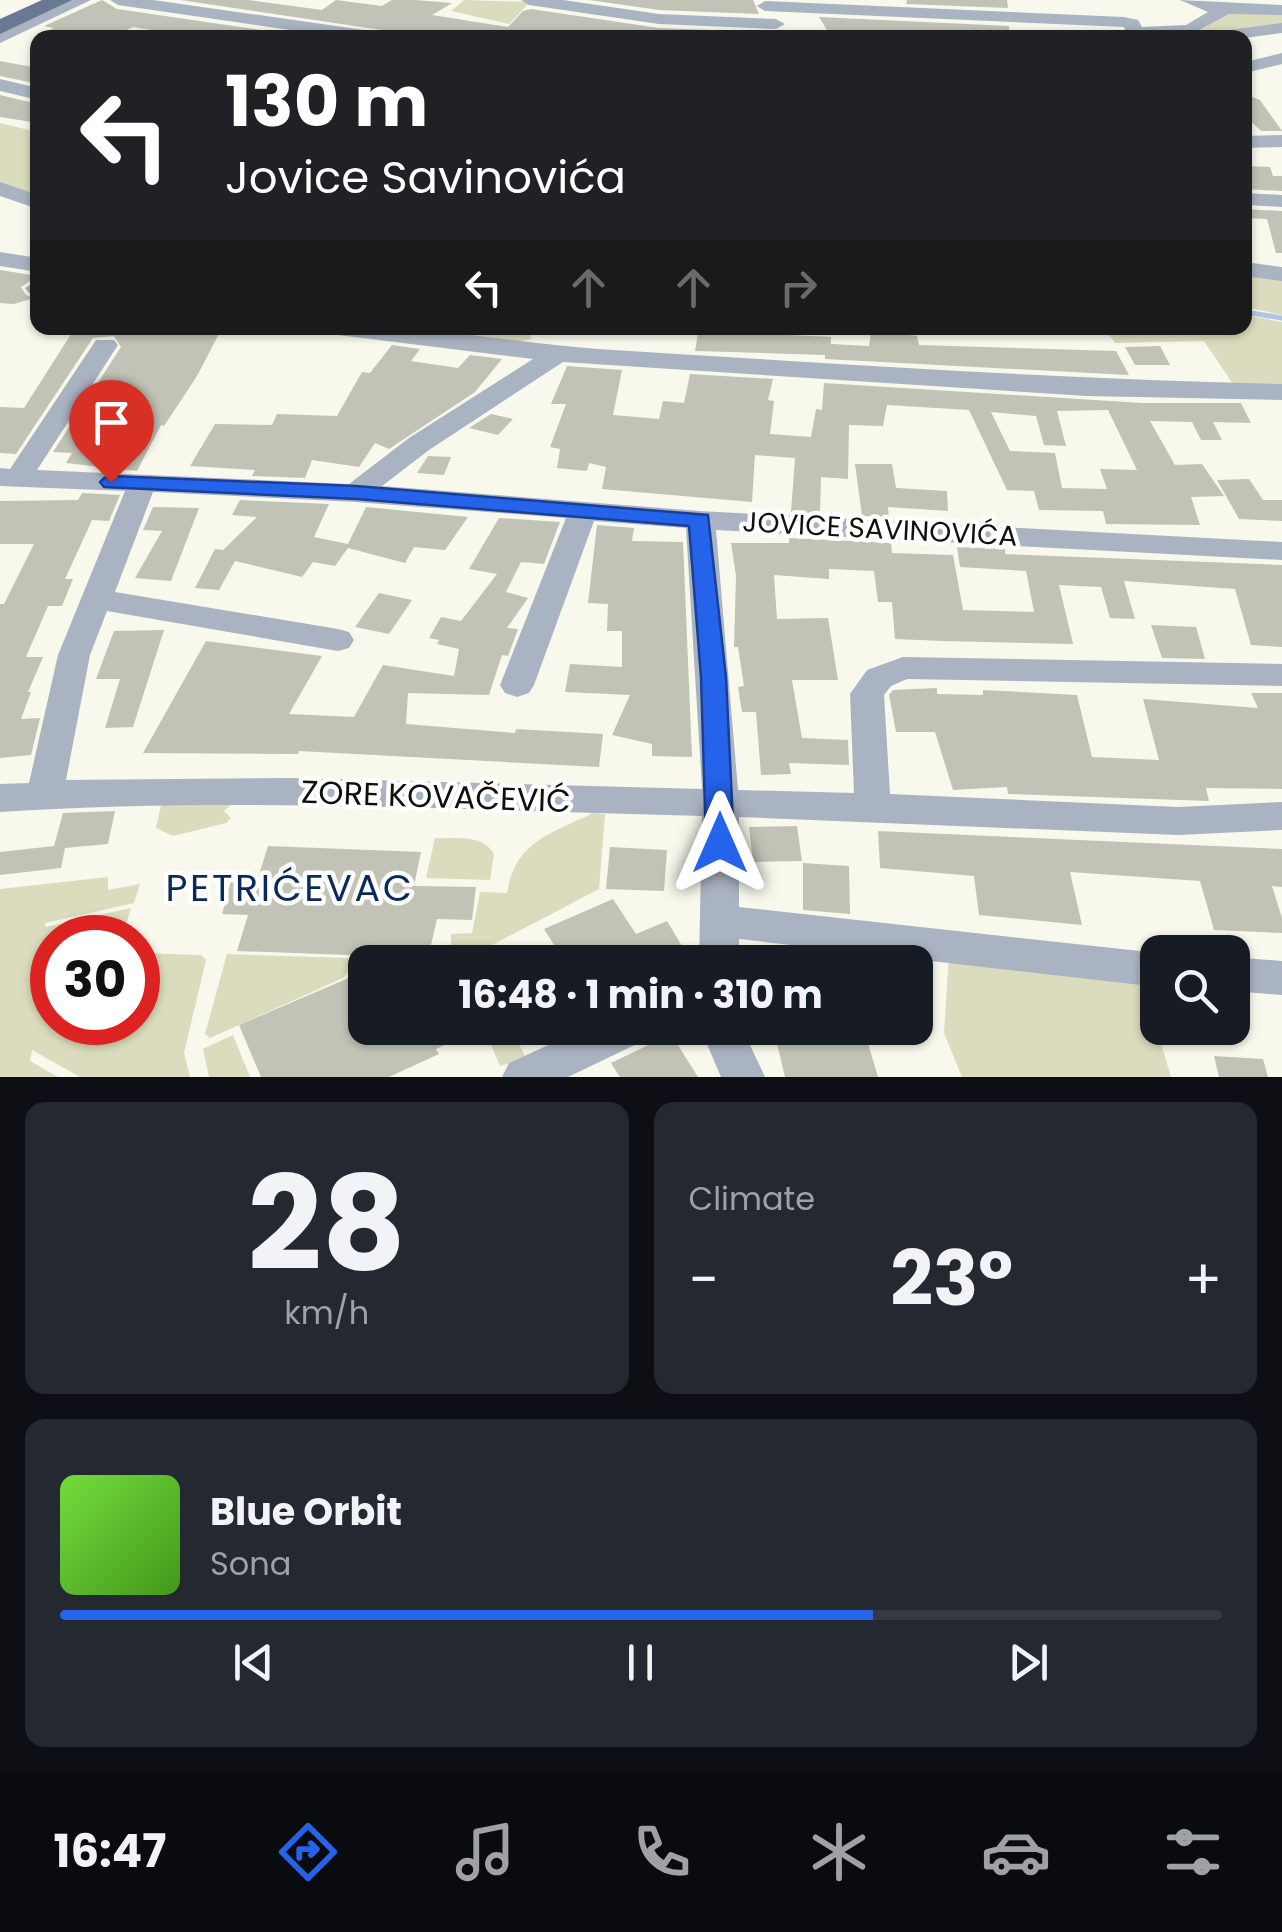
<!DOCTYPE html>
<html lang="en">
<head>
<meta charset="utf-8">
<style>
  :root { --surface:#171b24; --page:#242831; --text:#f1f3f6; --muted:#9ea1a6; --line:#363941; --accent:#2563eb }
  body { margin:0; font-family:Poppins,sans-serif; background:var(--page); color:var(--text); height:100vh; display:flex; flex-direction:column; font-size:38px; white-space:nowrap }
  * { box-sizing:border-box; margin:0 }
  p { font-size:32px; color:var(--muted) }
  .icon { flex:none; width:55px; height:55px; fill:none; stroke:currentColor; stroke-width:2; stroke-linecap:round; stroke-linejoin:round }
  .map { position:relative; height:1077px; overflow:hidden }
  .side { display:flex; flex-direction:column; gap:25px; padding:25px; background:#0d0f14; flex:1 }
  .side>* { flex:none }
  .top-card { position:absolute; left:30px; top:30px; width:1222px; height:305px; border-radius:20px; box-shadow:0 2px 8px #0004; background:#202124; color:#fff; overflow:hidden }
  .buttons { position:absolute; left:1140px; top:935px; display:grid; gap:20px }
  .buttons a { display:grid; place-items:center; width:110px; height:110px; border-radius:20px; background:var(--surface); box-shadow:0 2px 8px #0004; font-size:50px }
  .speed { position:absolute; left:30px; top:915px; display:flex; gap:20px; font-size:50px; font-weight:700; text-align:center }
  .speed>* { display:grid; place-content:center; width:130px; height:130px; border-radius:50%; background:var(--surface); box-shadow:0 2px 8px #0004; line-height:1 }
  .speed .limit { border:15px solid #d22; background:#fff; color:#111 }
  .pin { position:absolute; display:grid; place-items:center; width:85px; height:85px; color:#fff; margin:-102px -42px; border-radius:50% 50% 50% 0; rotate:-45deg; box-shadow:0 0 10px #0007 }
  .pin .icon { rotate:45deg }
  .me { position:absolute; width:110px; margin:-55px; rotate:0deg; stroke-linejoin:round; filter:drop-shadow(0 0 8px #0008) }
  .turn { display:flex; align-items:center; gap:35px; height:210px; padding:0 30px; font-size:45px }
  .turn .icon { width:130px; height:130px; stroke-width:2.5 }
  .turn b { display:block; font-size:70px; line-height:85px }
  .lanes { display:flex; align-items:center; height:95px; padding:0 30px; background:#0003; justify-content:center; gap:50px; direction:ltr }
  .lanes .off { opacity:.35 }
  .big { font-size:75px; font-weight:700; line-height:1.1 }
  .side .card { flex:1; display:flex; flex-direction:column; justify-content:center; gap:15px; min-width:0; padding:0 35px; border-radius:20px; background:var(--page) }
  .side .dial { align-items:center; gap:0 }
  .dial b { font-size:130px; line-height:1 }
  .song { display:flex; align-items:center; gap:30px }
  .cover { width:120px; height:120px; border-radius:15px; background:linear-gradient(135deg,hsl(100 70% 55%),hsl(100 70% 35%)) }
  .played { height:10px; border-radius:5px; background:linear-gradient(90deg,var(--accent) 70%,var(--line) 70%) }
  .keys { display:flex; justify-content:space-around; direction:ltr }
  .heat { display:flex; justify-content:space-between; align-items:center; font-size:55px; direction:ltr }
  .side .tiles { flex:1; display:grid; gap:25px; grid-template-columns:1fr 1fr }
  .card:last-child { grid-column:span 2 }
  .trip { position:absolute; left:348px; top:945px; width:585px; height:100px; border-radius:20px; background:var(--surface); box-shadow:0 2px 8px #0004; font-weight:700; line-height:100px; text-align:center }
  .tab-bar { display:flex; height:160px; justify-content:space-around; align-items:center; background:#090b0e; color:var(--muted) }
  .tab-bar .icon { width:70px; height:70px }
  .tab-bar .on { color:var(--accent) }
  .tab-bar b { font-size:45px; color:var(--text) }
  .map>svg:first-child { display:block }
  .green { fill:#dbdbbd }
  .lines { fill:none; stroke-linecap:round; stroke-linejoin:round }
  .stream { stroke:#b0c5e6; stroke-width:5 }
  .building { fill:#c2c3b7; fill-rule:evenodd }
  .minor { fill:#aab3c1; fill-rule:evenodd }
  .major { fill:#697993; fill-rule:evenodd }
  .route { fill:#2563eb; stroke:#184099; stroke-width:2.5 }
  .labels { text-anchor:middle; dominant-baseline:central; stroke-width:9; stroke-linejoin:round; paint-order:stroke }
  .street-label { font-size:28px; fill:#10100c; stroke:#fff }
  .near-street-label { font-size:32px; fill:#10100c; stroke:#fff }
  .near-quarter-label { font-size:38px; letter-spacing:2.5px; fill:#09295d; stroke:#fff }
</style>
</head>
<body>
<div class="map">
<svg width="1282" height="1077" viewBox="0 0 1282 1077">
  <rect width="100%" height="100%" fill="#f8f9ec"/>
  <g class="green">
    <path d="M464,0L530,2L509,24L451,11Z"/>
    <path d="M1231,13L1282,14V24L1180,37H1143L1196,32Z"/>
    <path d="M0,123L37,132V199L0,185Z"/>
    <path d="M1245,269L1282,275V315L1245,307Z"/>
    <path d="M1245,315L1282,322V385L1233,384L1204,341L1115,343L1104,328H1245Z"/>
    <path d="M373,328H525L532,339L506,344Z"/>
    <path d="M233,803L224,811L231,818L226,823L173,836L156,828L161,805Z"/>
    <path d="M593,813L605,814L599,889L473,955L476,962H451V934L472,933L480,892L507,893C515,841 551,834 593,813Z"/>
    <path d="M435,838C456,839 483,834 494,854L490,880L426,878Z"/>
    <path d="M108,877V890L140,884L134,903L45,923L46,927L131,908L122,937L52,938V1022H138V953L201,955L206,960L184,1053L190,1077H80L32,1050L30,1061L58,1077H0V889Z"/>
    <path d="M227,954L348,958L351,969L343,978L210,1038L205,1034Z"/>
    <path d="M949,955L1141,976L1171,1077H962L944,1033Z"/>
    <path d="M484,1028H511L526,1058L500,1066Z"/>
    <path d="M233,1035L250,1077H209L203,1049Z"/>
  </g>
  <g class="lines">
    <path class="stream" d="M1245,312L1282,318"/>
  </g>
  <g class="building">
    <path d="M102,0L117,9L316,38H199L133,27L111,38H33L54,28L44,26Z"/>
    <path d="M180,0H248L322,10L336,0L382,6L392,0H415L452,3L432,15L508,27L523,11L531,9L659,28L765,32L767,38L652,32V38H435Z"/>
    <path d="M589,0H753L759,14L659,10Z"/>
    <path d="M907,0H1007L1008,8L906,4Z"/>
    <path d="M819,17L1009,26L1010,36L832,38Z"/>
    <path d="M0,61L38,68V84L0,76Z"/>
    <path d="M1245,94L1260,100L1282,131H1261L1245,116Z"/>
    <path d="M0,95L38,104V123L0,117Z"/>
    <path d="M1245,166L1270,167L1273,176H1282V191L1245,189Z"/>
    <path d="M1245,209L1282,211V253H1276L1267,219L1245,218Z"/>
    <path d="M0,270L38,276L21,287L26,295L34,298L14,304L0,303Z"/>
    <path d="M75,328H222L197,376L164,426L161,425L137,471L66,463L72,453L53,452L121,347L114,336L93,338L16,454L0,453V407L24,408Z"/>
    <path d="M699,328H789L788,335L831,337V344L869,346L871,331L917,336L919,345L1116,351L1129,375L825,359V355L695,351Z"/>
    <path d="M392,345L420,349L411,361L458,368L470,355L502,359L475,392L389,449L375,443L359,467L312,460L305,478L252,476L255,470L190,466L215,424L272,425L277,414L337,416L362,372L370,373Z"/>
    <path d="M1160,346L1170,365H1135L1125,347Z"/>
    <path d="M567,366L622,370L613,415L659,419L663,401L684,403L690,374L773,379L768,400L774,401L770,434L811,437L816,409L822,410L824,383L1142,403H1241L1251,423L1213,422L1222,440H1201L1192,422L1150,421L1175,465L1202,464L1224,496L1191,497L1200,525L1106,524L1103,511L1039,510L1034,491L1007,490L969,410L887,405L883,426L849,425L848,479L821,477L820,514L791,512L795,458L755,455L752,502L602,489L606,467L589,463L587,471L557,468L560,449L550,447L566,404H551ZM1108,410L1137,470L1100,469L1107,489L1062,488L1055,453L1010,451L991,412L1036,416L1044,445L1066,446L1057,411Z"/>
    <path d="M491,414L513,419L498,435L469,428Z"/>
    <path d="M428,456L451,457L444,475L417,473Z"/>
    <path d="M855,464H892L896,488L947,491L948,511L888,507L889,517L862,516Z"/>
    <path d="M1249,479L1263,500H1282V521L1239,519L1217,480Z"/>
    <path d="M82,493L120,495L109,521L92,520L65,579H73L62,606H48L26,657H43L28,692H31L21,719L40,718L31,755L0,758V604H4L34,544H0V501L78,500Z"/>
    <path d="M240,500L329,504L314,537L348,544L366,507L468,517L445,550L414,547L405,563L348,548L335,566L313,562L302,577L235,561L219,590L195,588L215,549L223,550L257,517L232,515Z"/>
    <path d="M153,507L199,508L171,581L135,578L162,531L143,530Z"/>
    <path d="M499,518L560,522L544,564L521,562L506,592L528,598L507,628L518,629L508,656L502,655L489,695L408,693L406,724L515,733L516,729L603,734L599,767L299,751L298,754L143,753L206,641L322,656L289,714L354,717L383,665L454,676L459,649L437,644L439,640L429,638L441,617L461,621L497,574L469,569Z"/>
    <path d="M597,525L634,528L632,541L683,542L692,757L652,756V744L612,735L630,695L565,692L570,664L622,667V631H607L608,604L588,603Z"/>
    <path d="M789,538L891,543L892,553L953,555L963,610L1034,612L1026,571L960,567L957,547L1005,549V554L1282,565V647L1251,645L1235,589L1124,581L1135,619L1110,618L1101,587L1059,585L1073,644L942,641L895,639L892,602H878L874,571L829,569V579L774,575L777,619L828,618L838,680H792L802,738L848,740L849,765L789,763L791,774L761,775L756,712H742L738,687L744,686L738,647H734L736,576L731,543H789Z"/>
    <path d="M379,593L412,600L389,634L355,627Z"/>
    <path d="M1151,625L1196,627L1205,659L1162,658Z"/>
    <path d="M164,630L133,727L105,728L120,679H96L114,631Z"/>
    <path d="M937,688V694L983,695V690L1077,695L1092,757L1159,760L1143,699L1258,708L1251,693H1282V789L1206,788L1209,801L1008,794L1007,787L953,790L935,732H896L889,695L893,690Z"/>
    <path d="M115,811L108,844L65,848L61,868L0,875V852L54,846L63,813Z"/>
    <path d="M797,826L802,861L753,862L749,827Z"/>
    <path d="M878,831L1282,849V887L1272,886L1282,918V933L1214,930L1200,881L1070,872L1082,925L979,915L974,876L880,868Z"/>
    <path d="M268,846L421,852L414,886L476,887L472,920L437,919L428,958L237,951L248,915L222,914L232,877L258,878Z"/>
    <path d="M610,847L667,850L664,891L606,889Z"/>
    <path d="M803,863L849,866L850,914L803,910Z"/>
    <path d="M613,899L636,934L667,921L688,956L672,962H565L544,929Z"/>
    <path d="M365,971V1028H481L436,1049L439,1054L389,1077H261L239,1025Z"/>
    <path d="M864,1029L878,1077H785L776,1039Z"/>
    <path d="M671,1034L698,1077H620L611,1063Z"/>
    <path d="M1214,1056L1263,1059L1268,1077H1219Z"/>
  </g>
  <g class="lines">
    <g class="minor">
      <path d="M69,0H91L0,43V31Z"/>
      <path d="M110,0H153L385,33L393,38H345L118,5Z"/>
      <path d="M521,0H563L659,14L776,19L785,24L776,29L659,24L529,5Z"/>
      <path d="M1180,0L1282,5V15L1229,14L1190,35L1127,38L1124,27L765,11L757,6L765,1L1124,17L1138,20L1142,27L1186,25L1208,12Z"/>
      <path d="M1282,23V33L1245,38H1199L1207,33Z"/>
      <path d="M1282,53V64L1245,73V62Z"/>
      <path d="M0,79L38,88V100L0,91Z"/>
      <path d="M1282,135V147L1245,148V136Z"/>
      <path d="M0,182L38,195V209L0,196Z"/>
      <path d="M1245,193L1282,195V207L1245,205Z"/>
      <path d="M0,252L38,258V272L0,266Z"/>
      <path d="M1245,262L1282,267V281L1245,276Z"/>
      <path d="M37,281L38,295L29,293L25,288Z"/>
      <path d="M326,328C416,322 508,343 598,349C826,363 1054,379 1282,384V400L1087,396L563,362L429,450L382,486L700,511L1282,542V560L716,530L738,790L854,793L850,694L867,670L903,657L1282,664V686L907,679L891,686L884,695L890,794L1178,807L1282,802V830L1178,835L739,817V907L1158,953V987L739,939V962H699L702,816C469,810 234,797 0,812V784L29,783L58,655L125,491L0,486V468L10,469L96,340H114L118,345L37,470L349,484L409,438L533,359L338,335ZM153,492L355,502L566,518L500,685L505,693L517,697L529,693L534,685L594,521L686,528L702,789L290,778L66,780L90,655L107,611L338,651L349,648L354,640L349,632L338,629L115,592Z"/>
      <path d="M1232,957L1282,961V995L1232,991Z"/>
      <path d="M586,1028H649L643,1041L568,1077H502L509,1063Z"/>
      <path d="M700,1028H742L765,1077H721Z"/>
    </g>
    <path class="major" d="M42,0H72L0,34V19Z"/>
  </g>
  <path class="route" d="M111,476L356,486L708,515L726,677L734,843L730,851L720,854L710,851L706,843L701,677L689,526L356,499L104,487L100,482L104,478Z"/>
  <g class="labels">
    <g class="street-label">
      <text transform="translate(880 529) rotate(3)">JOVICE SAVINOVIĆA</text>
    </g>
    <g class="near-street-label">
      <text transform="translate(436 796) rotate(2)">ZORE KOVAČEVIĆ</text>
    </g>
    <g class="near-quarter-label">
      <text x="290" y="887">PETRIĆEVAC</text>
    </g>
  </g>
</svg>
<div class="buttons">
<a><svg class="icon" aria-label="search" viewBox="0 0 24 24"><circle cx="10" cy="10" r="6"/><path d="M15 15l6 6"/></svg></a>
</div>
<div class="speed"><div class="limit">30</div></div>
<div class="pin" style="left:111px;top:482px;background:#d93025"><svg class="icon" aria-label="arrive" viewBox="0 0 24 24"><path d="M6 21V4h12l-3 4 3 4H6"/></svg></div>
<svg class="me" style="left:720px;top:843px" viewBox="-20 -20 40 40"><path d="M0-17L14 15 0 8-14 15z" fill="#2563eb" stroke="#fff" stroke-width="4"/></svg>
<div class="trip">16:48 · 1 min · 310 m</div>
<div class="top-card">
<div class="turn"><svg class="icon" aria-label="left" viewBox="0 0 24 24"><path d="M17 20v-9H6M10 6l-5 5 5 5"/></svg><div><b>130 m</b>Jovice Savinovića</div></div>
<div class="lanes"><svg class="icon" aria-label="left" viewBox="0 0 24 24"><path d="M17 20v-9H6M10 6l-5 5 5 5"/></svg><svg class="icon off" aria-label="ahead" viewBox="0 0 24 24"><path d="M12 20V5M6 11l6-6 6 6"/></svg><svg class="icon off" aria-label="ahead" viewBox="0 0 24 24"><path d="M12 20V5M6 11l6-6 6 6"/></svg><svg class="icon off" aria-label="right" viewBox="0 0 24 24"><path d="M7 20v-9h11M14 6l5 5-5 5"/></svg></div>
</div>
</div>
<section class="side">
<div class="tiles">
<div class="card dial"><b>28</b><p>km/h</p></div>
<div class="card"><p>Climate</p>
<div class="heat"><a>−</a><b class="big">23°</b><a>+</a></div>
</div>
<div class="card">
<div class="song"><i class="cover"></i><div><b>Blue Orbit</b><p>Sona</p></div></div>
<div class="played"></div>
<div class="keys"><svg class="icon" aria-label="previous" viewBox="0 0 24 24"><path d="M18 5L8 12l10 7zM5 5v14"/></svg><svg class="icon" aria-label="pause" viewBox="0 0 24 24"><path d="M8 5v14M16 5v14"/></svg><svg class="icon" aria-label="next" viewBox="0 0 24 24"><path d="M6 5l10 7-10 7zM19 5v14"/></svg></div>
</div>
</div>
</section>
<nav class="tab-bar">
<b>16:47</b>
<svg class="icon on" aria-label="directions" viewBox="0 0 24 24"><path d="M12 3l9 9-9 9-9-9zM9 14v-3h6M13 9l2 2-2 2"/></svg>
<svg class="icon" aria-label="music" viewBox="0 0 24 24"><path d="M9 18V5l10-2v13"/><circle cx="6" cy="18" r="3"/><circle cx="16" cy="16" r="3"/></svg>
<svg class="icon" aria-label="phone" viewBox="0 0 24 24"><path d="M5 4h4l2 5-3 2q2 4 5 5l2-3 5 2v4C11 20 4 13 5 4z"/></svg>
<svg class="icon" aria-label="climate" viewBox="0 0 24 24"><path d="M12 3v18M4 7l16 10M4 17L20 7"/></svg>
<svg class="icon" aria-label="car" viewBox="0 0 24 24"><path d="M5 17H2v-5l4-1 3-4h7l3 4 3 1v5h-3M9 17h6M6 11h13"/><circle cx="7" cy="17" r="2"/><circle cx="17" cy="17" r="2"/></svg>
<svg class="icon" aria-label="filters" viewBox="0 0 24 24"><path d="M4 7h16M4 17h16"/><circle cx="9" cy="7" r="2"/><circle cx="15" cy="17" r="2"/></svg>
</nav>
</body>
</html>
